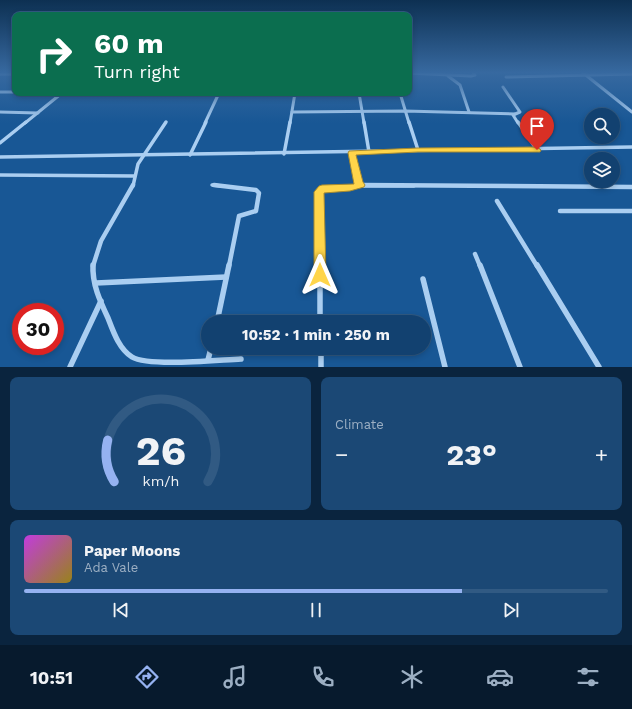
<!DOCTYPE html>
<html lang="en">
<head>
<meta charset="utf-8">
<style>
  :root { --surface:#124170; --page:#1b4875; --text:#f1f3f6; --muted:#9cafc3; --line:#315a83; --accent:#95b2f1 }
  body { margin:0; font-family:"Work Sans",sans-serif; background:var(--page); color:var(--text); height:100vh; display:flex; flex-direction:column; font-size:15px; white-space:nowrap }
  * { box-sizing:border-box; margin:0 }
  p { font-size:13px; color:var(--muted) }
  .icon { flex:none; width:22px; height:22px; fill:none; stroke:currentColor; stroke-width:2; stroke-linecap:round; stroke-linejoin:round }
  .map { position:relative; height:367px; overflow:hidden }
  .panel { display:flex; flex-direction:column; gap:10px; padding:10px; background:#0a243e; flex:1 }
  .panel>* { flex:none }
  .top-card { position:absolute; left:12px; top:12px; width:400px; height:84px; border-radius:8px; box-shadow:0 2px 6px #0003,0 0 0 1px var(--line); background:#0b6e4f; color:#fff; overflow:hidden }
  .fabs { position:absolute; left:584px; top:108px; display:grid; gap:8px }
  .fabs a { display:grid; place-items:center; width:36px; height:36px; border-radius:50%; background:var(--surface); box-shadow:0 2px 6px #0003,0 0 0 1px var(--line); font-size:20px }
  .speed { position:absolute; left:12px; top:303px; display:flex; gap:8px; font-size:20px; font-weight:700; text-align:center }
  .speed>* { display:grid; place-content:center; width:52px; height:52px; border-radius:50%; background:var(--surface); box-shadow:0 2px 6px #0003,0 0 0 1px var(--line); line-height:1 }
  .speed .limit { border:6px solid #d22; background:#fff; color:#111 }
  .pin { position:absolute; display:grid; place-items:center; width:34px; height:34px; color:#fff; margin:-41px -17px; border-radius:50% 50% 50% 0; rotate:-45deg; box-shadow:0 0 4px #0007 }
  .pin .icon { rotate:45deg }
  .me { position:absolute; width:44px; margin:-22px; rotate:0deg; stroke-linejoin:round; filter:drop-shadow(0 0 3px #0008) }
  .turn { display:flex; align-items:center; gap:14px; height:84px; padding:0 16px; font-size:18px }
  .turn .icon { width:52px; height:52px; stroke-width:2.5 }
  .turn b { display:block; font-size:28px; line-height:34px }
  .big { font-size:30px; font-weight:700; line-height:1.1 }
  .panel .card { flex:1; display:flex; flex-direction:column; justify-content:center; gap:6px; min-width:0; padding:0 14px; border-radius:8px; background:var(--page) }
  .panel .dial { align-items:center; gap:0 }
  .dial svg { height:104px; overflow:visible; fill:none; stroke:var(--line); stroke-width:7; stroke-linecap:round; text-anchor:middle }
  .dial text { fill:var(--text); stroke:none }
  .song { display:flex; align-items:center; gap:12px }
  .cover { width:48px; height:48px; border-radius:6px; background:linear-gradient(135deg,hsl(290 70% 55%),hsl(50 70% 35%)) }
  .played { height:4px; border-radius:2px; background:linear-gradient(90deg,var(--accent) 75%,var(--line) 75%) }
  .keys { display:flex; justify-content:space-around; direction:ltr }
  .heat { display:flex; justify-content:space-between; align-items:center; font-size:22px; direction:ltr }
  .panel .tiles { flex:1; display:grid; gap:10px; grid-template-columns:1fr 1fr }
  .card:last-child { grid-column:span 2 }
  .trip { position:absolute; left:201px; top:315px; width:230px; height:40px; border-radius:20px; background:var(--surface); box-shadow:0 2px 6px #0003,0 0 0 1px var(--line); font-weight:700; line-height:40px; text-align:center }
  .dock { display:flex; height:64px; justify-content:space-around; align-items:center; background:#071a2d; color:var(--muted) }
  .dock .icon { width:28px; height:28px }
  .dock .selected { color:var(--accent) }
  .dock b { font-size:18px; color:var(--text) }
  .map>svg:first-child { display:block }
  .lines { fill:none; stroke-linecap:round; stroke-linejoin:round }
  .minor-far3 { stroke:#aacef1; stroke-width:3 }
  .minor-far2 { stroke:#aacef1; stroke-width:3.5 }
  .minor-far1 { stroke:#aacef1; stroke-width:4.5 }
  .minor { stroke:#aacef1; stroke-width:5.5 }
  .route { fill:#ffd54a; stroke:#a68a30 }
</style>
</head>
<body>
<div class="map">
<svg width="632" height="367" viewBox="0 0 632 367">
  <rect width="100%" height="100%" fill="#185795"/>
  <g class="lines">
    <g class="minor-far3">
      <path d="M582,72L632,112"/>
      <path d="M409,73L471,76L475,75L473,72"/>
      <path d="M0,74H15"/>
      <path d="M448,76L460,85L469,112"/>
      <path d="M506,77L632,74"/>
      <path d="M503,87L520,112L513,115L518,123"/>
      <path d="M0,92H15"/>
      <path d="M43,93L154,95"/>
      <path d="M359,93L364,123"/>
      <path d="M400,93L409,123"/>
      <path d="M0,112L38,113"/>
      <path d="M292,112L405,111L515,114"/>
      <path d="M25,123L62,93"/>
      <path d="M205,123L219,93"/>
      <path d="M290,123L295,93"/>
    </g>
    <g class="minor-far2">
      <path d="M364,122L369,152"/>
      <path d="M409,122L418,150"/>
      <path d="M518,122L537,150"/>
      <path d="M0,143L26,122"/>
      <path d="M352,153L358,184L363,186H414"/>
      <path d="M284,154L290,122"/>
      <path d="M190,155L206,122"/>
      <path d="M0,157L632,147"/>
      <path d="M0,175L134,176"/>
      <path d="M212,185L222,186"/>
      <path d="M133,186L138,164L166,122"/>
      <path d="M356,186L360,185"/>
    </g>
    <g class="minor-far1">
      <path d="M214,185L256,190L259,193L256,211L239,216L229,266"/>
      <path d="M361,185L632,187"/>
      <path d="M497,201L537,266"/>
      <path d="M560,211H632"/>
      <path d="M475,254L480,266"/>
      <path d="M93,266L101,241L133,185"/>
      <path d="M320,266L319,192L322,188H349L359,185"/>
    </g>
    <g class="minor">
      <path d="M93,265C92,284 100,301 108,318C113,331 119,349 132,357C149,367 217,360 241,359"/>
      <path d="M320,265V322"/>
      <path d="M480,265L520,367"/>
      <path d="M537,265L599,367"/>
      <path d="M423,279L445,367"/>
      <path d="M96,283L226,277"/>
      <path d="M217,322L229,265"/>
      <path d="M321,348V367"/>
      <path d="M208,360L211,348"/>
      <path d="M70,367L101,301"/>
    </g>
  </g>
  <linearGradient id="sky" x2="0" y2="1"><stop stop-color="#0d3052"/><stop offset="0.59" stop-color="#3769a0"/><stop offset="1" stop-color="#3769a0" stop-opacity="0"/></linearGradient>
  <rect width="632" height="123" fill="url(#sky)"/>
  <path class="route" d="M537,147L541,150L540,152H418L356,155L363,182L365,185L364,187L350,191L324,193L326,275L324,279L320,280L316,279L314,275V192L319,186L322,185L354,184L348,153L349,151L418,148Z"/>
</svg>
<div class="fabs">
<a><svg class="icon" aria-label="search" viewBox="0 0 24 24"><circle cx="10" cy="10" r="6"/><path d="M15 15l6 6"/></svg></a>
<a><svg class="icon" aria-label="layers" viewBox="0 0 24 24"><path d="M12 4l9 5-9 5-9-5zM3 14l9 5 9-5"/></svg></a>
</div>
<div class="speed"><div class="limit">30</div></div>
<div class="pin" style="left:537px;top:150px;background:#d93025"><svg class="icon" aria-label="arrive" viewBox="0 0 24 24"><path d="M6 21V4h12l-3 4 3 4H6"/></svg></div>
<svg class="me" style="left:320px;top:275px" viewBox="-20 -20 40 40"><path d="M0-17L14 15 0 8-14 15z" fill="#ffd54a" stroke="#fff" stroke-width="4"/></svg>
<div class="trip">10:52 · 1 min · 250 m</div>
<div class="top-card">
<div class="turn"><svg class="icon" aria-label="right" viewBox="0 0 24 24"><path d="M7 20v-9h11M14 6l5 5-5 5"/></svg><div><b>60 m</b>Turn right</div></div>
</div>
</div>
<section class="panel">
<div class="tiles">
<div class="card dial"><svg viewBox="0 0 100 80">
<path d="M14 69A42 42 0 1 1 86 69"/>
<path d="M14 69A42 42 0 0 1 9 37" stroke="#95b2f1"/>
<text x="50" y="56" font-size="32" font-weight="700">26</text>
<text x="50" y="72" font-size="11">km/h</text>
</svg></div>
<div class="card"><p>Climate</p>
<div class="heat"><a>−</a><b class="big">23°</b><a>+</a></div>
</div>
<div class="card">
<div class="song"><i class="cover"></i><div><b>Paper Moons</b><p>Ada Vale</p></div></div>
<div class="played"></div>
<div class="keys"><svg class="icon" aria-label="previous" viewBox="0 0 24 24"><path d="M18 5L8 12l10 7zM5 5v14"/></svg><svg class="icon" aria-label="pause" viewBox="0 0 24 24"><path d="M8 5v14M16 5v14"/></svg><svg class="icon" aria-label="next" viewBox="0 0 24 24"><path d="M6 5l10 7-10 7zM19 5v14"/></svg></div>
</div>
</div>
</section>
<nav class="dock">
<b>10:51</b>
<svg class="icon selected" aria-label="directions" viewBox="0 0 24 24"><path d="M12 3l9 9-9 9-9-9zM9 14v-3h6M13 9l2 2-2 2"/></svg>
<svg class="icon" aria-label="music" viewBox="0 0 24 24"><path d="M9 18V5l10-2v13"/><circle cx="6" cy="18" r="3"/><circle cx="16" cy="16" r="3"/></svg>
<svg class="icon" aria-label="phone" viewBox="0 0 24 24"><path d="M5 4h4l2 5-3 2q2 4 5 5l2-3 5 2v4C11 20 4 13 5 4z"/></svg>
<svg class="icon" aria-label="climate" viewBox="0 0 24 24"><path d="M12 3v18M4 7l16 10M4 17L20 7"/></svg>
<svg class="icon" aria-label="car" viewBox="0 0 24 24"><path d="M5 17H2v-5l4-1 3-4h7l3 4 3 1v5h-3M9 17h6M6 11h13"/><circle cx="7" cy="17" r="2"/><circle cx="17" cy="17" r="2"/></svg>
<svg class="icon" aria-label="filters" viewBox="0 0 24 24"><path d="M4 7h16M4 17h16"/><circle cx="9" cy="7" r="2"/><circle cx="15" cy="17" r="2"/></svg>
</nav>
</body>
</html>
